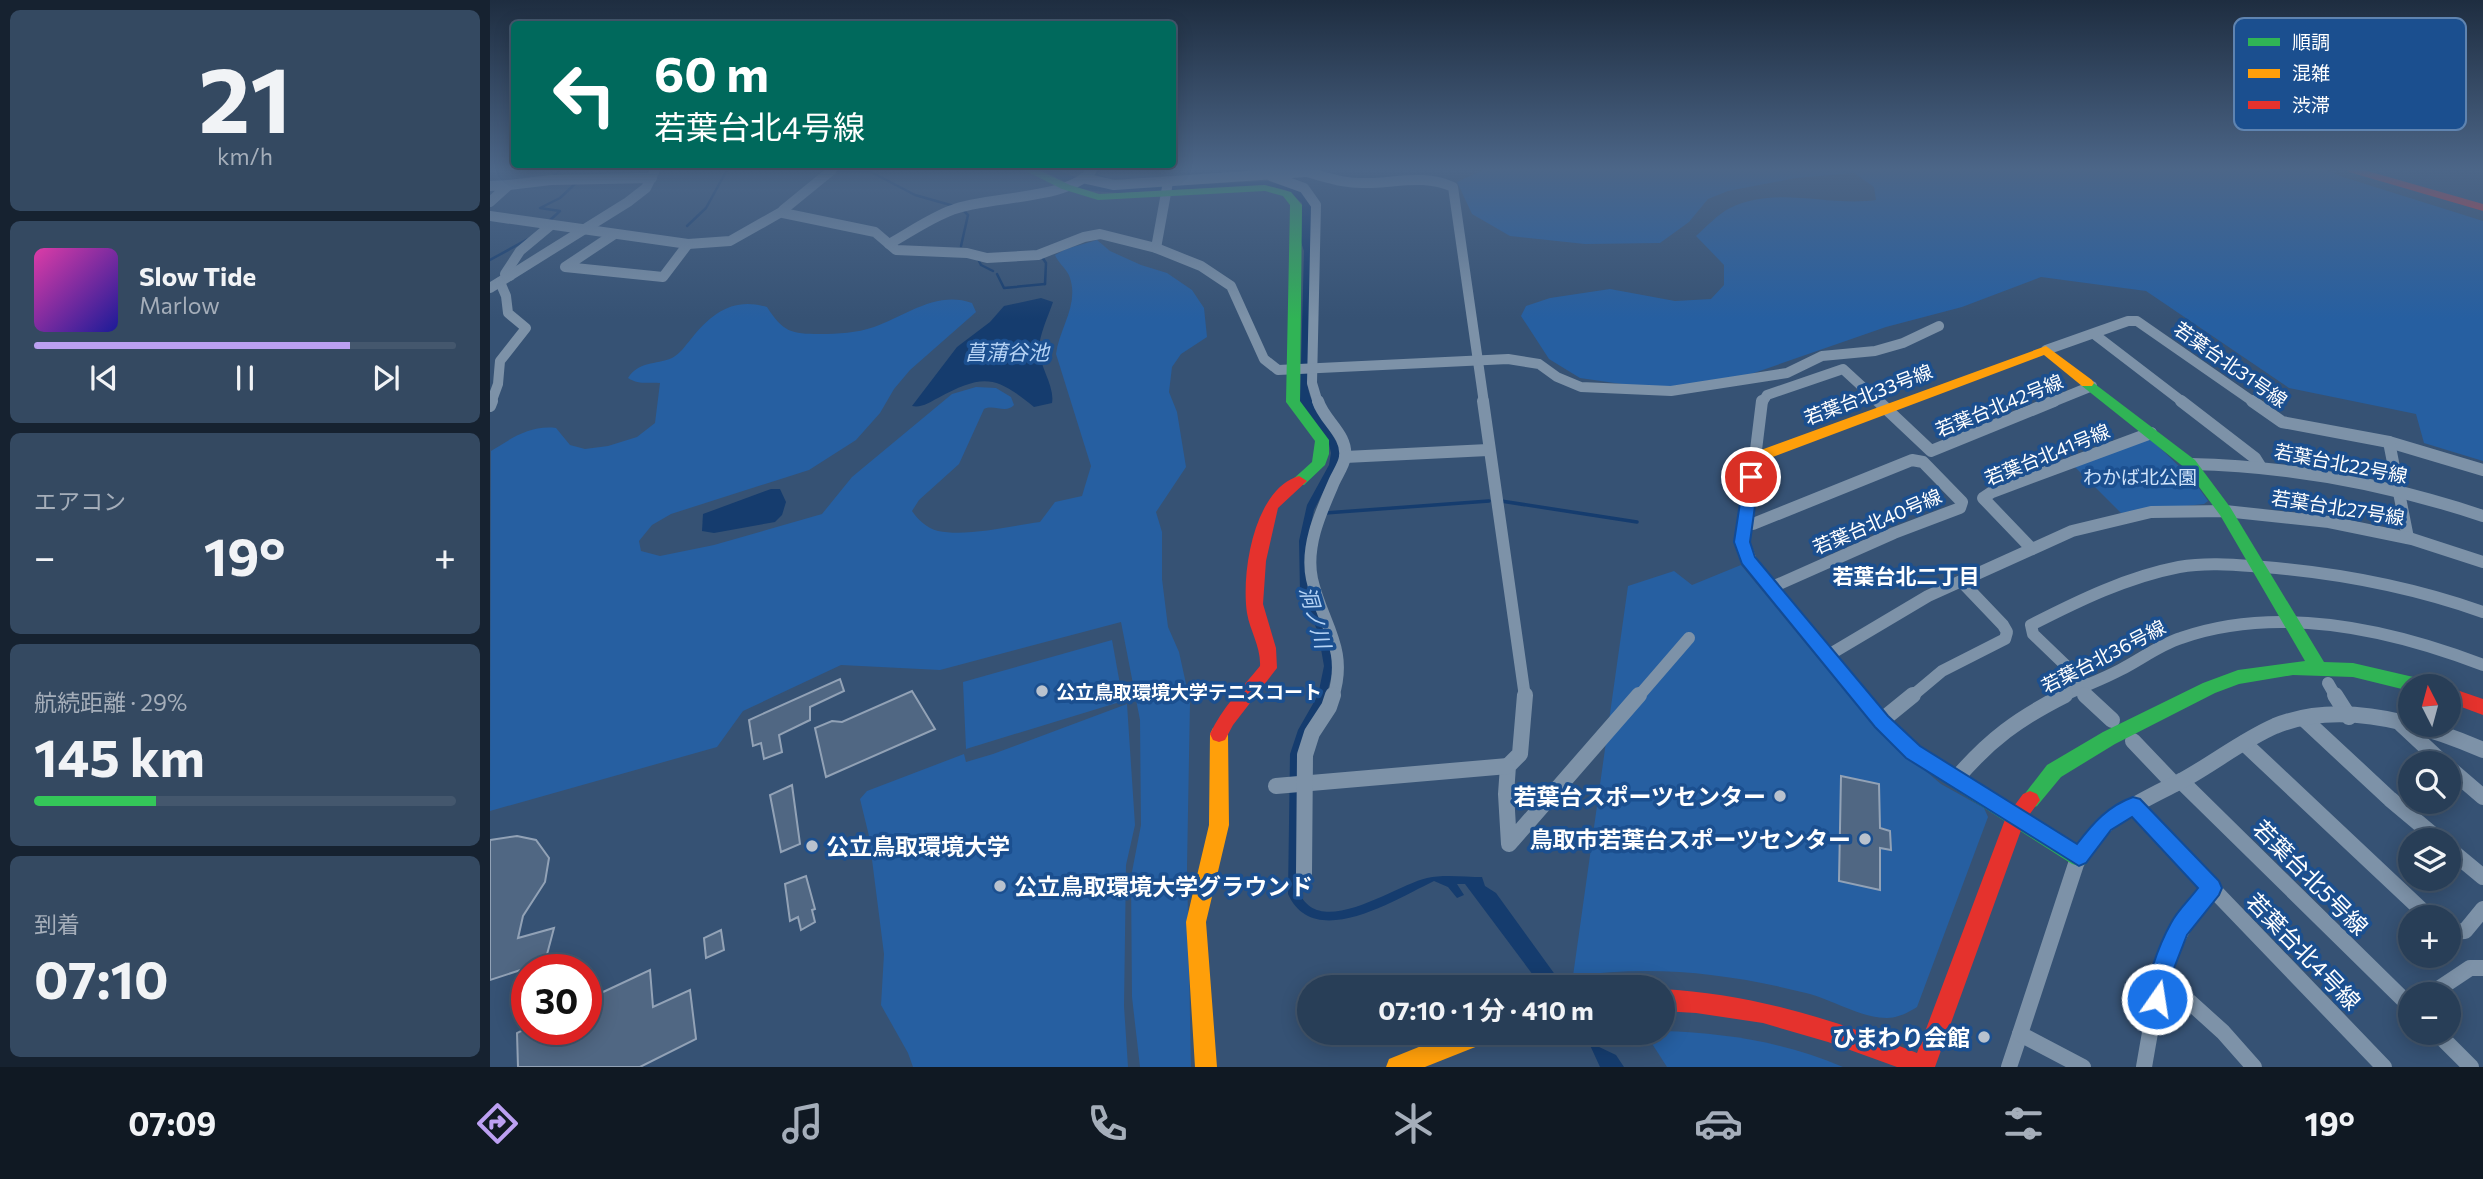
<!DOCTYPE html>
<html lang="ja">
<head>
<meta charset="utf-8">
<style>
  :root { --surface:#283e57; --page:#344961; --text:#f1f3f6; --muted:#a5aeba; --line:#44576d; --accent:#bca0f2 }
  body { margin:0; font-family:Commissioner,"Noto Sans JP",sans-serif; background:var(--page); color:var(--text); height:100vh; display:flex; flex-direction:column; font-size:26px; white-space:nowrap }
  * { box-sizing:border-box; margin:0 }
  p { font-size:23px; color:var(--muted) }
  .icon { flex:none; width:38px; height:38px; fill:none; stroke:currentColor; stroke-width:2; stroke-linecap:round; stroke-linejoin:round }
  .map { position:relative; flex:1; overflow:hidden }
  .details { display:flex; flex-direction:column; gap:10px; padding:10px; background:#162230; width:490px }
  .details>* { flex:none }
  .banner { position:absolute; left:21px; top:21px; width:665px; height:147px; border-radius:7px; box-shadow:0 4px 18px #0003,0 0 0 2px var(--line); background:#00695c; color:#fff; overflow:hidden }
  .needle { width:46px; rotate:354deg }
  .tools { position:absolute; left:1908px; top:674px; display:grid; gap:14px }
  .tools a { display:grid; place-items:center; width:63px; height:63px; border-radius:50%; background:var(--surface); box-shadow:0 4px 18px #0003,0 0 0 2px var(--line); font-size:35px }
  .speed { position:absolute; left:21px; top:954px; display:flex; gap:14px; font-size:35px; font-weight:700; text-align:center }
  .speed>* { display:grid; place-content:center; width:91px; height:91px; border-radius:50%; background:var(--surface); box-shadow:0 4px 18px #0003,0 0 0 2px var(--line); line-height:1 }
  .speed .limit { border:10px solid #d22; background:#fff; color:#111 }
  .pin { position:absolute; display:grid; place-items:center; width:60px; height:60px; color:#fff; margin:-30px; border:4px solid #fff; border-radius:50%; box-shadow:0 2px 7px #0007 }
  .me { position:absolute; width:77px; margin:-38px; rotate:13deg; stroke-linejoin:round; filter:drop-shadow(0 0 5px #0008) }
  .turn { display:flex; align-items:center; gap:24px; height:147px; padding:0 28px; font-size:32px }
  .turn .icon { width:91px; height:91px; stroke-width:2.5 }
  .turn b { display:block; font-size:49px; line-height:60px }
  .big { font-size:52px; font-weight:700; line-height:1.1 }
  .details .tile { flex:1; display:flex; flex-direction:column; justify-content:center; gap:10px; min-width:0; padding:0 24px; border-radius:10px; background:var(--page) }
  .details .dial { align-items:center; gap:0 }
  .dial b { font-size:91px; line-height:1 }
  .song { display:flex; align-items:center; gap:21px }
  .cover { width:84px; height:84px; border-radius:10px; background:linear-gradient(135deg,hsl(320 70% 55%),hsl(240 70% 35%)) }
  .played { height:7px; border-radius:4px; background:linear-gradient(90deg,var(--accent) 75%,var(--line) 75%) }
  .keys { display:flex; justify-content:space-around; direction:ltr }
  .heat { display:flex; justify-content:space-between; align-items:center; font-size:38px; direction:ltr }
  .charge { height:10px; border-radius:5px; background:linear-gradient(90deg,#34c759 29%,var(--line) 0) }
  .trip { position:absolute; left:807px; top:975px; width:378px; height:70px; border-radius:35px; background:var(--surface); box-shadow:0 4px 18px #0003,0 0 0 2px var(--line); font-weight:700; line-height:70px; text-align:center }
  .tab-bar { display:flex; height:112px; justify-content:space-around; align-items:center; background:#101923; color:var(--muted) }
  .tab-bar .icon { width:49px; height:49px }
  .tab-bar .on { color:var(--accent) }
  .tab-bar b { font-size:32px; color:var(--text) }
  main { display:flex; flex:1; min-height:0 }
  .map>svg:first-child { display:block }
  .green { fill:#265fa1 }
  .water { fill:#153c6e }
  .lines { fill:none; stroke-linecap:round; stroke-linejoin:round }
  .stream-far1 { stroke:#153c6e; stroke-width:2.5 }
  .stream { stroke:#153c6e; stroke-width:3.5 }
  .building { fill:#506783; stroke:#92a2b6; stroke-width:2 }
  .street-far2 { stroke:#7d92a8; stroke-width:10 }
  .street-far1 { stroke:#7d92a8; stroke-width:12 }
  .street { stroke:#7d92a8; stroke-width:16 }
  .fast { fill:#30b455; fill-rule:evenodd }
  .slow { fill:#ff9f0a; fill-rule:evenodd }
  .jam { fill:#e5322d; fill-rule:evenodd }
  .route { fill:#1a73e8; stroke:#114b97; stroke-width:2 }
  .poi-dot { fill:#b9c2ce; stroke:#1b4f8f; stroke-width:2.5 }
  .labels { text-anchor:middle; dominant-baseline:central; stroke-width:7; stroke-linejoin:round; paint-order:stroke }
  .street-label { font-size:19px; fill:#fff; stroke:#1b4f8f }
  .park-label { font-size:19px; fill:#cfe3fa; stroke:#1b4f8f }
  .poi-label { font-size:19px; font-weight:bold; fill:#fff; stroke:#1b4f8f; text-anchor:start }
  .water-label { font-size:21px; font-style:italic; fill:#b5d3f5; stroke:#1b4f8f }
  .neighbourhood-label { font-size:21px; font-weight:bold; fill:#fff; stroke:#1b4f8f }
  .near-poi-label { font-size:23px; font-weight:bold; fill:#fff; stroke:#1b4f8f; text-anchor:end }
  .near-street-label { font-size:23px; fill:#fff; stroke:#1b4f8f }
  .key { fill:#1b4f8f; stroke:#5f84b1; stroke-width:2 }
  .key-label { font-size:19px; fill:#fff }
</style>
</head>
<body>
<main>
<section class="details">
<div class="tile dial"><b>21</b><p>km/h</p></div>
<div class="tile">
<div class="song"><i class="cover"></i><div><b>Slow Tide</b><p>Marlow</p></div></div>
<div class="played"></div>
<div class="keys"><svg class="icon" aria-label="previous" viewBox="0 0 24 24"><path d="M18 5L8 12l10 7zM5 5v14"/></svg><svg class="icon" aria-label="pause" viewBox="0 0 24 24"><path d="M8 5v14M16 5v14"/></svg><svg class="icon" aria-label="next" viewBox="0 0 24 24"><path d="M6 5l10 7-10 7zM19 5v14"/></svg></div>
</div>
<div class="tile"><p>エアコン</p>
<div class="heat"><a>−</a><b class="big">19°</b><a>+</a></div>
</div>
<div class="tile"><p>航続距離 · 29%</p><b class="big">145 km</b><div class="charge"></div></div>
<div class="tile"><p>到着</p><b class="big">07:10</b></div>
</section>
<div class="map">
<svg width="1993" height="1067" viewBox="0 0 1993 1067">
  <rect width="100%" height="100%" fill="#365274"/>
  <g class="green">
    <path d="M993,170H1838L1850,176L1993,221V461L1934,443L1926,414L1799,388L1656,291L1551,277L1472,307L1396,327L1261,374L1166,389L1090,378L1059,359L1031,316L1036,306L1060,298L1120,289L1185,301L1221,299L1234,285V265L1206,236C1216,227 1228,214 1240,208C1286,185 1338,207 1386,200L1384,187L1364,173L1306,178L1238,191L1218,199L1199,222L1170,243L1095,244L1020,236L982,214L967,182Z"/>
    <path d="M607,240L620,251L651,265L677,273L702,290L714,308L717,337L691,354L682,367L679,392L687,412L696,467L666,512L672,532V579L678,627L689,652L700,702L697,867L701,1067H650L642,997L641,877L651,825L650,720L631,622L450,670L351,665L253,711L227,747L0,811L1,451C22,438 40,425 66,428L80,445L95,449L118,446L147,437L165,423L170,383C157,382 149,385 138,378C149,361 165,365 182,358C190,354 195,346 201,339C222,313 243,297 277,307C293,332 301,334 330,334C349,334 366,333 384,327C415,316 447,290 482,303L486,312L420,370L404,389L390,413L366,440L319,470L181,514L162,525L149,541L151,551L170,556L224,545L332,514L362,477L462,394L486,387L506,388L521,397L524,405C516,414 504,404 494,409L469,464L429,500L422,511C428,520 437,528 448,531C477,537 520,526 550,522L565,502L592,496L601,466L566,354C569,329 589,305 580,278C578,270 568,263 565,255L576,249Z"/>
    <path d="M1656,439L1663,441L1703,480L1718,501L1714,504L1631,513L1583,465Z"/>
    <path d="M1251,565L1387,730L1451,784L1494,808L1498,817L1427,1007C1419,1012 1408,1018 1397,1018C1371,1018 1341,999 1316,993C1236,973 1165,965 1083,976L1138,586L1184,571L1202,585Z"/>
    <path d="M622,640L633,701L476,749L473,682Z"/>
    <path d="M637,704L645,825L636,865L634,1006L638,1067H423L418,1053L391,1005L394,954L379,836L370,799L377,791L474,754L476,762L503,754Z"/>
    <path d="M1173,1031C1235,1033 1295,1042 1353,1067H1177L1161,1042Z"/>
  </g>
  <g class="water">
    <path d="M551,170H568L595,181L627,188L778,181L812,192L822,204L819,378L817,379C818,410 843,427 852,455L824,510L817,543L842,657L843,670L808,803V889C826,943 905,885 937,878C954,874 975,877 992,877L995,886L1006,893L1074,987H1052L975,884H967L974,895L967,898L958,887L944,881C906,899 824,952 798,894L800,754L808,730L828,695L834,666L828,632L810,591L809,541L817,505L839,465L841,453L839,444L810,403L814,251L811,242L812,203L796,190L773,185L630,193L603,191L587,188Z"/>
    <path d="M551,298L563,302C558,317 549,335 549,350C550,367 565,387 562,403L544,407C505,375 493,374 448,398C440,402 432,408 422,406L467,347L500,322L514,306Z"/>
    <path d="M281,489H290L296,502L292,515L285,522L224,533L212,531L213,514Z"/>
    <path d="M1087,1033H1102L1107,1046L1126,1055L1134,1067H1110L1099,1043L1095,1042Z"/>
  </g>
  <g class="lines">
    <g class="stream-far1">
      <path d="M608,170L606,175L619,180"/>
      <path d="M344,171L381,172L425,195L464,206"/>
      <path d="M64,176L70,170"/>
      <path d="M58,222L70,211L50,208L70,198L86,183"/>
      <path d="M197,226L216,208L237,170"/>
      <path d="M471,246L478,215L474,211"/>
      <path d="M552,257L556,263L555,284"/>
      <path d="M488,259L491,265L503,271"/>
      <path d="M0,260L38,239"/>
      <path d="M507,274L514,288L555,284"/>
    </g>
    <g class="stream">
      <path d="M1011,501L1147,522"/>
      <path d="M835,513L999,501"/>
    </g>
  </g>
  <g class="building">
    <path d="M350,679L354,691L320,707V720L289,735L292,752L274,759L271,743L263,746L259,720Z"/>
    <path d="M422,691L445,729L336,777L325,728L342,721L352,722Z"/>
    <path d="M1351,776L1389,784L1390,828L1400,831L1401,850L1390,848V890L1349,881Z"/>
    <path d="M302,785L310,844L291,852L280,795Z"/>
    <path d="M27,836L46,840L59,858L55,882L33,916L28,938L64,928L55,962L0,980V840Z"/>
    <path d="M316,876L325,909L322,910L325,922L311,930L308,917L300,921L295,884Z"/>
    <path d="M231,930L234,950L216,958L214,938Z"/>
    <path d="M160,970L163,1007L200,990L206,1039L150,1067H28L27,1033L35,1029H96V1000Z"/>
  </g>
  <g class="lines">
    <g class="street-far2">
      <path d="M342,170L293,210V213L385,232L406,250L477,253L497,258L548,255L594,237L610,234L666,248L678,182"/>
      <path d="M816,172C836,177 855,184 876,183C906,183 934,174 963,187L994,403"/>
      <path d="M781,176L814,188L826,205L822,383L828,403"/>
      <path d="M593,178L624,185L816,172L811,170"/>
      <path d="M19,185L61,180L162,178"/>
      <path d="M0,186L19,185L0,202"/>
      <path d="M0,216L198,244L240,241L293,211"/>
      <path d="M123,235L75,267L173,277L198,244"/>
      <path d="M399,244C419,233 440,218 462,210C496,196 581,200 602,170"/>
      <path d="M666,248L711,266L741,286L774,359L788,370L1018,359L1049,364L1067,377L1091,387L1181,391L1297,373L1332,356L1385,351L1413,343L1449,326"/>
      <path d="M20,276L15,274L30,251L60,226"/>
      <path d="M0,288L138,202L156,188L165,170"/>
      <path d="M1604,334L1694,403"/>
      <path d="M1556,350L1638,321H1647L1765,403"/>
      <path d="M1,403L8,384L10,361L36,328L18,313L16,296L10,282"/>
      <path d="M1272,403L1277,395L1353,369L1390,403"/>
      <path d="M1560,403L1602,386"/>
    </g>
    <g class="street-far1">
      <path d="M828,401C834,421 858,434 855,457C854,465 847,475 844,482C831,512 815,546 822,579C832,624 859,648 843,697"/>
      <path d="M993,401L1035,697"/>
      <path d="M1388,401L1441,451L1564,401"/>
      <path d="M1691,401L1765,458L1770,466"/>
      <path d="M1762,401L1792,422L1899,442L1993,470"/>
      <path d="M0,406L2,401"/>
      <path d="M1899,442L1918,538"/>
      <path d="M855,457L998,450"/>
      <path d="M1265,458L1272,401"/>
      <path d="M1700,464C1801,466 1897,484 1993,516"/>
      <path d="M1254,524H1263L1422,460L1433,462L1472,502L1470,508L1404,533L1280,588"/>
      <path d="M1542,549L1493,498L1502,492L1661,433"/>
      <path d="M1337,656L1438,596L1582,531L1661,512L1735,511L1839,522L1922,539L1993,562"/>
      <path d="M1838,683L1846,697"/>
      <path d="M1595,684L1543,634L1541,625C1588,601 1637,577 1689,567C1718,562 1746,565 1774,567C1849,573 1922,587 1993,612"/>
      <path d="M1588,688L1597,697"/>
      <path d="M1148,697L1199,638"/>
      <path d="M1421,697L1452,671L1515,639L1517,632L1513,625L1471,581"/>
      <path d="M1571,697C1591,687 1611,680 1630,670C1650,660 1669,645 1691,638C1789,604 1899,629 1993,665"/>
    </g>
    <g class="street">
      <path d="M1035,695L1030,754L1018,766L1016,794L1019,844L1149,695"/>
      <path d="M1595,695L1622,720"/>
      <path d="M1845,695L1859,717"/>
      <path d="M1814,719L1900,799L1949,840"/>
      <path d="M1391,721L1423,695"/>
      <path d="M1911,724L1953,763"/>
      <path d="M1643,741L1684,784"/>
      <path d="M1754,743L1939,917"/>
      <path d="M1958,767L1993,797"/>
      <path d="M1466,779C1499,740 1529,718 1575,695"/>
      <path d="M1691,781L1920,1006"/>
      <path d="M786,786L1018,766"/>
      <path d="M1643,806L1894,1067"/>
      <path d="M1958,848L1993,877"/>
      <path d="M814,874L815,755L822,733L839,707L843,695"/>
      <path d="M1958,932L1975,931L1993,909"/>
      <path d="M1671,976L1733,1032L1764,1067"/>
      <path d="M1941,994L1980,968H1993"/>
      <path d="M1946,1032L1981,1067"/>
      <path d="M1519,1067L1530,1034"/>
      <path d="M1593,1067L1530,1034L1586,864C1606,819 1652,801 1693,780C1724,763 1753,740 1785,726C1851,699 1931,723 1993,750"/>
      <path d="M1654,1067C1666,999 1673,941 1722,888"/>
    </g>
    <g class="fast">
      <path d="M534,170H548L580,185L609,194L775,185L801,192L812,205L810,401L839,440V454L835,465L814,485H804L801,481L822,462L825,441L796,402L800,205L793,196L775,191L608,200L572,189Z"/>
      <path d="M1597,378L1705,460L1740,507L1834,662L1863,663L1932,679L1938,681L1941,686H1920V691L1863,677L1803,675L1749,684L1725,693L1625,744L1571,777L1547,806L1540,809L1533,806L1530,800L1557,765L1613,732L1713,683L1748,670L1815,661L1730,515L1695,468L1592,386L1590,383L1592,380Z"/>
      <path d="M1260,556L1266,558L1397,715L1430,746L1596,850L1599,857L1596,864L1589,866L1582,864L1416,758L1385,727L1254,566L1252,562L1254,558Z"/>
    </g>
    <g class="slow">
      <path d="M1556,346L1602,380L1604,383L1602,386H1592L1554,355L1272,461L1260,542L1268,562L1266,566H1254L1244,542L1260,454Z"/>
      <path d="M729,726L735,728L738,734L739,825L716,922L727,1067H705L696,922L719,825L720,734L723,728Z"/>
      <path d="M966,1032H1006L1003,1040L935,1067H896L899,1059Z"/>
    </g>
    <g class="jam">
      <path d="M1858,170H1874L1993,204V211L1859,172Z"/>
      <path d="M809,476L817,481L788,508L776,561L773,604L786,648L787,668L743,725L735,740L729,742L723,740L720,734C732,708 752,688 770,666C771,647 760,631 757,613C751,573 764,489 809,476Z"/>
      <path d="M1958,687L1993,699V715L1958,702Z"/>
      <path d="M1540,791L1547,794L1550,800L1534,822L1445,1067H1407L1338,1042L1273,1023L1206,1013L1172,1011V989C1262,994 1344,1019 1427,1053L1516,817L1533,794Z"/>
    </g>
  </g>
  <linearGradient id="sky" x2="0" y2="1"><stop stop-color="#1e2d40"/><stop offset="0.53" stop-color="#4c6688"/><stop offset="1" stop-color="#4c6688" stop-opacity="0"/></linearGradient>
  <rect width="1993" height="319" fill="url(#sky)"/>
  <path class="route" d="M1261,472L1269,477L1260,542L1265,557L1398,716L1430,746L1587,844C1603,823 1618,806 1643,797L1650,799L1729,881L1732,888L1729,895L1697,935L1681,976L1674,1007L1667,1010L1659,1007C1651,988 1671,941 1681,923C1687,911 1700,899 1708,888L1642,817L1621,830L1596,863L1589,866L1416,758L1385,727L1252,564L1244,542L1254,477Z"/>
  <g class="poi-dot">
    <circle cx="552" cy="691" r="7"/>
    <circle cx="1290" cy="796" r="7"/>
    <circle cx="1375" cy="839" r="7"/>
    <circle cx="322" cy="846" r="7"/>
    <circle cx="510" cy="886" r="7"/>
    <circle cx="1494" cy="1037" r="7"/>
  </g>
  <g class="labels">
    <g class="street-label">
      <text transform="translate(1741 364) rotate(35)">若葉台北31号線</text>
      <text transform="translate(1378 394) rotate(-21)">若葉台北33号線</text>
      <text transform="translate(1509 405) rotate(-22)">若葉台北42号線</text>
      <text transform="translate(1557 454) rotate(-22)">若葉台北41号線</text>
      <text transform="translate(1851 463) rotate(11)">若葉台北22号線</text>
      <text transform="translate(1848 507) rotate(9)">若葉台北27号線</text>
      <text transform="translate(1387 521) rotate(-23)">若葉台北40号線</text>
      <text transform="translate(1613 656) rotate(-27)">若葉台北36号線</text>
    </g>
    <g class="park-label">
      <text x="1650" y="476">わかば北公園</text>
    </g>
    <g class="poi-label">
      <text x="566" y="691">公立鳥取環境大学テニスコート</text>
    </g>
    <g class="water-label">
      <text x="517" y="351">菖蒲谷池</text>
      <text transform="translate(826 617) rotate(74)">洞ノ川</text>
    </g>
    <g class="neighbourhood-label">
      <text x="1416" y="575">若葉台北二丁目</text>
    </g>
    <g class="near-poi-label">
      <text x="1276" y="796">若葉台スポーツセンター</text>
      <text x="1361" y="839">鳥取市若葉台スポーツセンター</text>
      <text x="336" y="846" text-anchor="start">公立鳥取環境大学</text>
      <text x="524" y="886" text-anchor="start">公立鳥取環境大学グラウンド</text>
      <text x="1480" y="1037">ひまわり会館</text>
    </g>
    <g class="near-street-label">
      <text transform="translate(1821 877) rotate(45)">若葉台北5号線</text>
      <text transform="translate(1814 951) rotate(46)">若葉台北4号線</text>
    </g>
  </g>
  <rect x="1744" y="18" width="232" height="112" rx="10" class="key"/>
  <rect x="1758" y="38" width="32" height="8" fill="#30b455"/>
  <rect x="1758" y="69" width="32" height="9" fill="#ff9f0a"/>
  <rect x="1758" y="101" width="32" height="8" fill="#e5322d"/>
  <g class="key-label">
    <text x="1802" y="49">順調</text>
    <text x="1802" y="80">混雑</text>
    <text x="1802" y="112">渋滞</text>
  </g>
</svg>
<div class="tools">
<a><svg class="needle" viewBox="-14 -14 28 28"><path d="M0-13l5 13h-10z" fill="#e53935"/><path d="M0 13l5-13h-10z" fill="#a5aeba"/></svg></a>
<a><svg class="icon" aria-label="search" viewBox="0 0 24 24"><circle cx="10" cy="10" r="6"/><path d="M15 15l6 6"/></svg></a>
<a><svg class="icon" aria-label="layers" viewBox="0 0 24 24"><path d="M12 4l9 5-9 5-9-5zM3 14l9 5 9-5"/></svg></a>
<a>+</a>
<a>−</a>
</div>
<div class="speed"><div class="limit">30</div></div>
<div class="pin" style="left:1261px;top:477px;background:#d93025"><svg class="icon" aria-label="arrive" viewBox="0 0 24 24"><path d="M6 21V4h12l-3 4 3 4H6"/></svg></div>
<svg class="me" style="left:1667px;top:999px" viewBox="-20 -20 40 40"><circle r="17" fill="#1a73e8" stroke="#fff" stroke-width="3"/><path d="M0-11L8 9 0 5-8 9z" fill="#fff"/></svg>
<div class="trip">07:10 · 1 分 · 410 m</div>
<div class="banner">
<div class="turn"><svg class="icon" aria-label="left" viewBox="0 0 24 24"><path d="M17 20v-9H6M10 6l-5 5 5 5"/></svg><div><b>60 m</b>若葉台北4号線</div></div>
</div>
</div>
</main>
<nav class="tab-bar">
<b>07:09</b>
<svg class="icon on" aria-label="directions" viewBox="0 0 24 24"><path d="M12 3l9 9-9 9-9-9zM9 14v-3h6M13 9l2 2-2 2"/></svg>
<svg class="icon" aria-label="music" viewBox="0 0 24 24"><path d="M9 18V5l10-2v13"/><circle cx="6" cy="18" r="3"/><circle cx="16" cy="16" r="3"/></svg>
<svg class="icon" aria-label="phone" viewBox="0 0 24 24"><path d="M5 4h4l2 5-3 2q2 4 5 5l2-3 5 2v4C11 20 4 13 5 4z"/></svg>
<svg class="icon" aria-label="climate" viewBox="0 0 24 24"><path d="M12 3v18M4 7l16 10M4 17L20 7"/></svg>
<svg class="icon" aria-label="car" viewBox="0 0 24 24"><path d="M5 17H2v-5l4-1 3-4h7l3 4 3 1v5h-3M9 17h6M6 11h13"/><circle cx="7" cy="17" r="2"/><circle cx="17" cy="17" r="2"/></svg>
<svg class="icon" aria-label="filters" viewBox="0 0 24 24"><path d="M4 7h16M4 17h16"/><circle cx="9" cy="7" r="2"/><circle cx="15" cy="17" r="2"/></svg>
<b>19°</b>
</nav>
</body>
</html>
